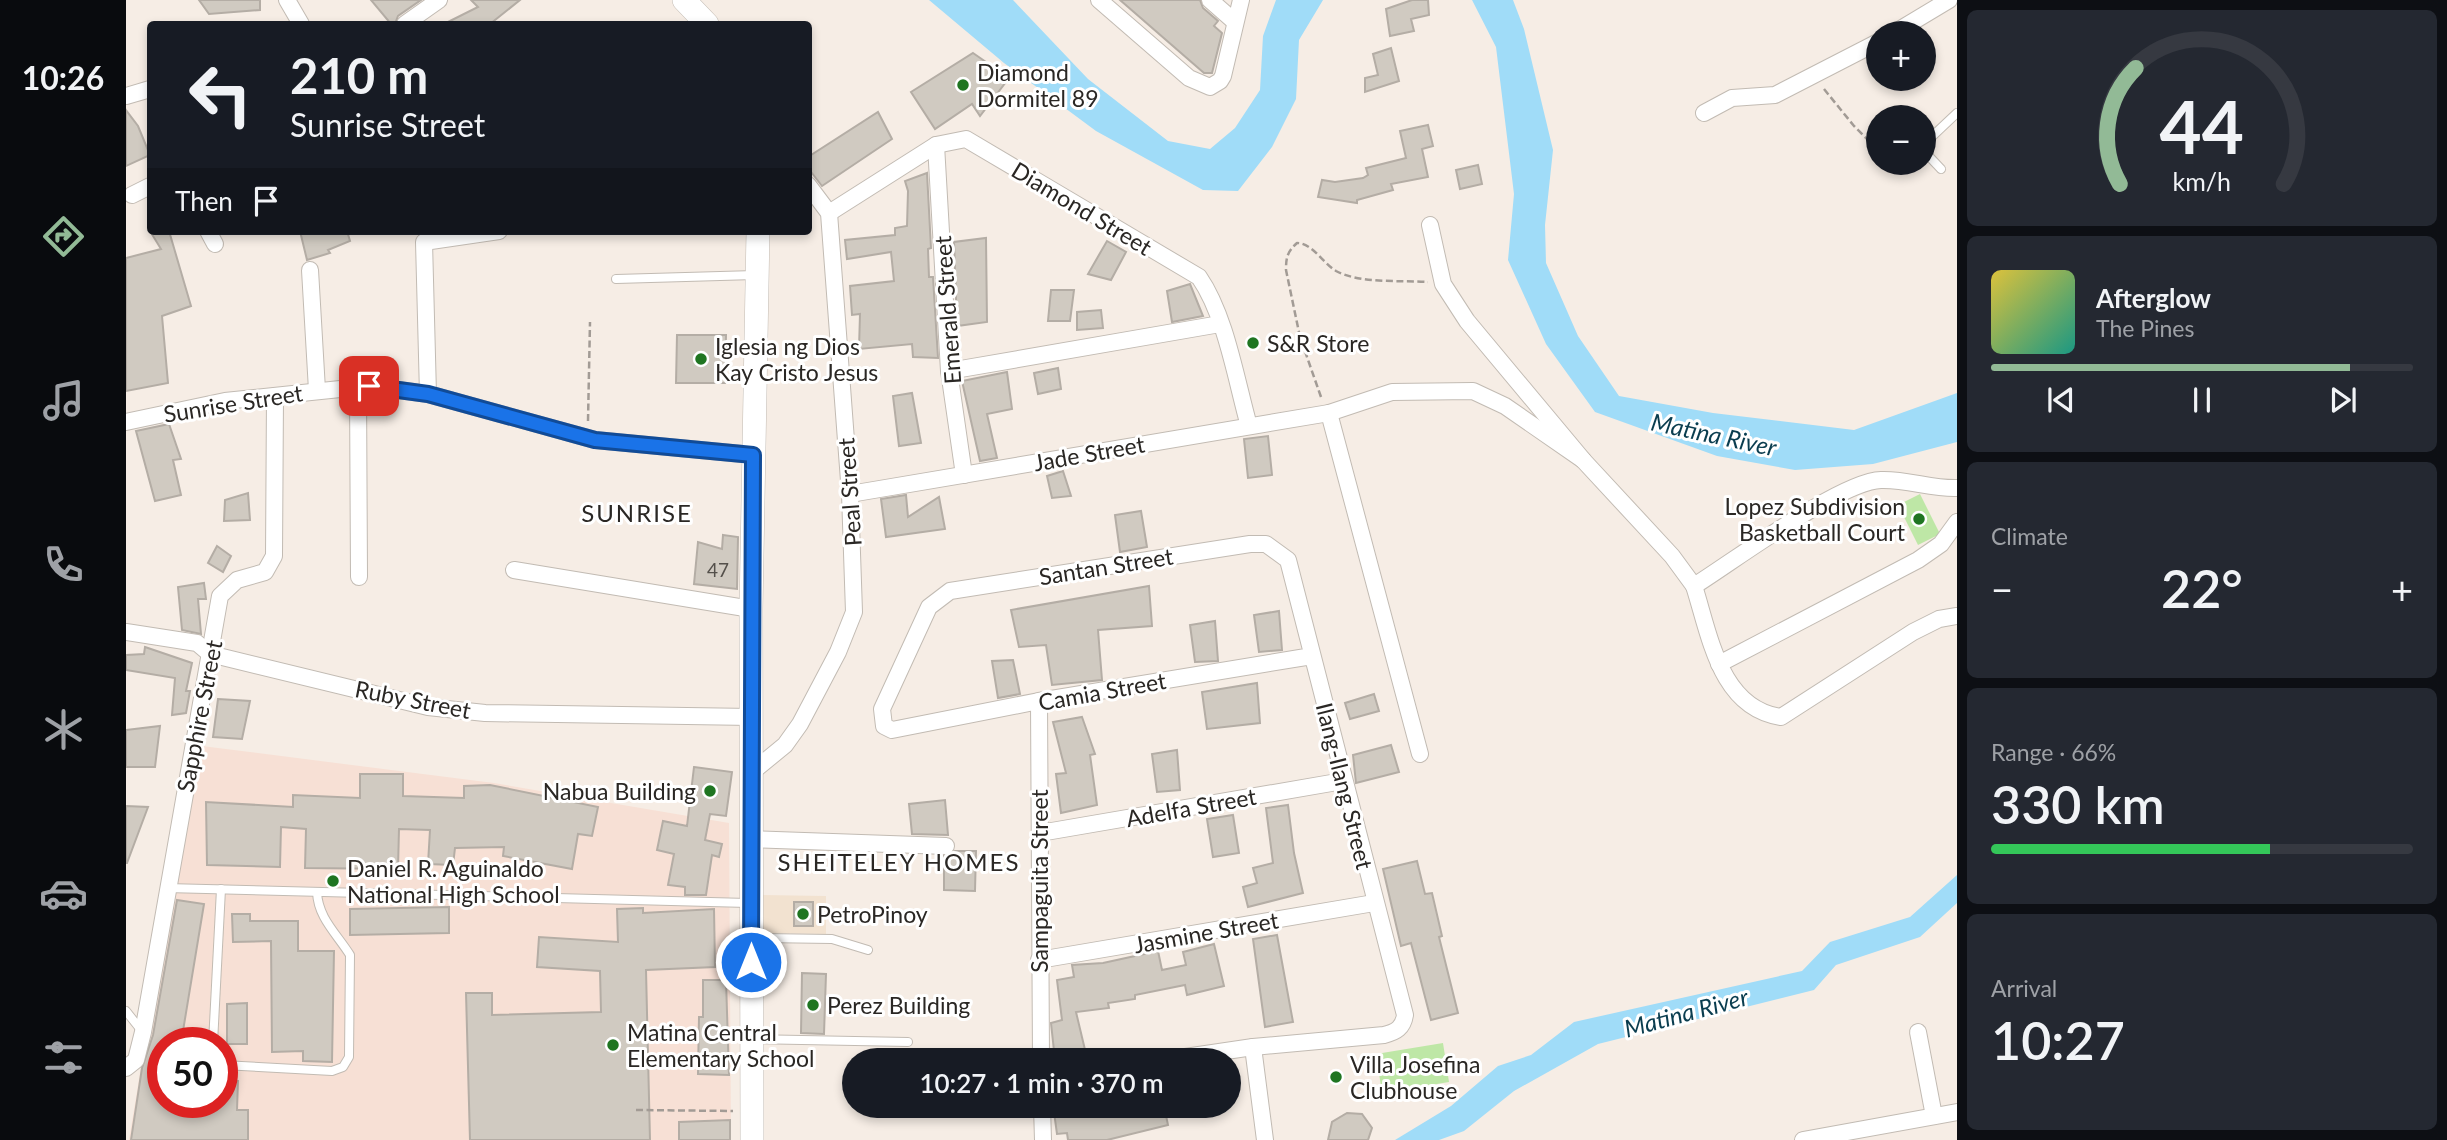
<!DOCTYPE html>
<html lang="en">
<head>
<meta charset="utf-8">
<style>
  :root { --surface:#171b24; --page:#242831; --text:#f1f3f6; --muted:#9ea1a6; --line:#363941; --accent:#92ba96 }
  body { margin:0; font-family:Lato,sans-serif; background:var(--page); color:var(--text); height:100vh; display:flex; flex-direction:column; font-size:26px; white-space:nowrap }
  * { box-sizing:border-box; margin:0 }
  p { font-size:23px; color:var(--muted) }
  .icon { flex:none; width:38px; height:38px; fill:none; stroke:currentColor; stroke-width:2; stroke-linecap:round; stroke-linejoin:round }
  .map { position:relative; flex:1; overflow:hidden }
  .panel { display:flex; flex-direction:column; gap:10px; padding:10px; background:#0d0f14; width:490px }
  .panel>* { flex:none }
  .banner { position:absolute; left:21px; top:21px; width:665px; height:214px; border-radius:7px; box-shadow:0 4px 10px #0003; background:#171b24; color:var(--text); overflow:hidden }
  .fabs { position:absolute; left:1740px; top:21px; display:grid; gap:14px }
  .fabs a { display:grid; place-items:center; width:70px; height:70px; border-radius:50%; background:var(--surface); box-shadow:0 4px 10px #0003; font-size:35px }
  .speed { position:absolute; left:21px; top:1027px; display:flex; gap:14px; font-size:35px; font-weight:700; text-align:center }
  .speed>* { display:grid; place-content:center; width:91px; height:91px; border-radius:50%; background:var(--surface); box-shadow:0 4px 10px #0003; line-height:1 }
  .speed .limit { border:10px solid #d22; background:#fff; color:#111 }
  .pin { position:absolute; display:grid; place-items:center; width:60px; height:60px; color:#fff; margin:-30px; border-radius:14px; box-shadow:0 4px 10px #0006 }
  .me { position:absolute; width:77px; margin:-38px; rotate:0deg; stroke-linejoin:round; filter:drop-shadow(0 0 5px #0008) }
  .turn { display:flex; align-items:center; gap:24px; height:147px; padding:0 28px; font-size:32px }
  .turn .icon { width:91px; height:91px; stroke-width:2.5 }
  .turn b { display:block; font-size:49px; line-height:60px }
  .then { display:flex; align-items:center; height:66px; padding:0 28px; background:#0003; gap:14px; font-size:26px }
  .big { font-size:52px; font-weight:600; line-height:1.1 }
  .panel .tile { flex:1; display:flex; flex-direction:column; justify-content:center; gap:10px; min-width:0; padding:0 24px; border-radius:10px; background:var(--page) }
  .panel .dial { align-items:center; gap:0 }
  .dial svg { height:182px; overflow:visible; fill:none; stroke:var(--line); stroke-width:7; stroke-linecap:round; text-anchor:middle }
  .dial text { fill:var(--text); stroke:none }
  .song { display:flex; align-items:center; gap:21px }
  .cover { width:84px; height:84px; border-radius:10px; background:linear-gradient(135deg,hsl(50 70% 55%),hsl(170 70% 35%)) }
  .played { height:7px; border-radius:4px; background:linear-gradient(90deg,var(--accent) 85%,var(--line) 85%) }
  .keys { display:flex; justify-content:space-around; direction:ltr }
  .heat { display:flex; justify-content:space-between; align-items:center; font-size:38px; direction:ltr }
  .charge { height:10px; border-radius:5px; background:linear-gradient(90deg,#34c759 66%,var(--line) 0) }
  .trip { position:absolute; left:716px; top:1048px; width:399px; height:70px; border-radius:35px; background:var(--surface); box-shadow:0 4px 10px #0003; font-weight:600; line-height:70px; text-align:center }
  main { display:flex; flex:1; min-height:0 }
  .tabs { display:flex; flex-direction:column; width:126px; justify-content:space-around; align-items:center; background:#090b0e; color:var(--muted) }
  .tabs .icon { width:49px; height:49px }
  .tabs .current { color:var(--accent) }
  .tabs b { font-size:32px; color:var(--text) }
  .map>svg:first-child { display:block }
  .commercial { fill:#f2e2d0 }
  .education { fill:#f7e0d5; fill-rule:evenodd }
  .green { fill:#bee7a6 }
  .water { fill:#a0dcf8 }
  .building { fill:#d0cac1; stroke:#b4ada5; stroke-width:2 }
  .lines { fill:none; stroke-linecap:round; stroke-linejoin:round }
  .lane-casing { stroke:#c2bbb3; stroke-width:10 }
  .street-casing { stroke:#c2bbb3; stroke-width:18 }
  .secondary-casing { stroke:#c2bbb3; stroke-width:24 }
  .path { stroke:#a29b95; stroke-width:2.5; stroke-dasharray:7 3.5; stroke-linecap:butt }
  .lane { stroke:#fff; stroke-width:8 }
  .street { stroke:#fff; stroke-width:16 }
  .secondary { stroke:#fff; stroke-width:23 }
  .route-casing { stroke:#114b97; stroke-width:18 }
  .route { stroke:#1a73e8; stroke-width:12 }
  .poi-dot { fill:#1f7521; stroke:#fff; stroke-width:2.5 }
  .labels { text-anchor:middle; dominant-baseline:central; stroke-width:6; stroke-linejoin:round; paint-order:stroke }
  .number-label { font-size:19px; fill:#54504b }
  .poi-label { font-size:23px; fill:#2a2724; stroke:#fff; text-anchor:start }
  .street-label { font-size:23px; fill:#2a2724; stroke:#fff }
  .water-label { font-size:24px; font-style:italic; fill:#0a3d4f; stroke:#fff }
  .neighbourhood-label { font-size:24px; letter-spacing:2px; fill:#2a2724; stroke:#fff }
</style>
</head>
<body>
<main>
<nav class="tabs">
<b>10:26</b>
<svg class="icon current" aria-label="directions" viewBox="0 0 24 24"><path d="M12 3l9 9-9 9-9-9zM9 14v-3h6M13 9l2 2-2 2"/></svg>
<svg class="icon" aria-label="music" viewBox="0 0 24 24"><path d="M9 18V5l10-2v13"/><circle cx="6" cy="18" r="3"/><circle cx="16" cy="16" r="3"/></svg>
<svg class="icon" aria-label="phone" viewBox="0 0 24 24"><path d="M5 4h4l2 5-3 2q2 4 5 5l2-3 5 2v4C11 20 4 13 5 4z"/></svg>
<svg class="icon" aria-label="climate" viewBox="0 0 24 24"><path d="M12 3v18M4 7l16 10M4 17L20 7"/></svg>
<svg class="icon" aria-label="car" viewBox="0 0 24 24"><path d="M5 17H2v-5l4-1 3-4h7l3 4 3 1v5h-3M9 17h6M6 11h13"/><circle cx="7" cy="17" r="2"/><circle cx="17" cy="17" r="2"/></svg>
<svg class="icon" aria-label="filters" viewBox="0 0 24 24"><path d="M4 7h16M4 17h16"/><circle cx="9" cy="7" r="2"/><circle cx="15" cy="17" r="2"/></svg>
</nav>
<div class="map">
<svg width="1831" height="1140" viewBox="0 0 1831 1140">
  <rect width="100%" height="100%" fill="#f6ede5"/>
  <path class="commercial" d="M633,895L700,896V934L633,933Z"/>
  <path class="education" d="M68,745L368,783L603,823L605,1140H3ZM37,1043H96V1102H37Z"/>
  <g class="green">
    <path d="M1794,494L1814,534L1792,545L1772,505Z"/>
    <path d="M1317,1043L1323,1082L1256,1093L1250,1054Z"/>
  </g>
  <g class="water">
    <path d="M803,0H887L962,79L1042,141L1084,149L1109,128L1134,90L1137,36L1150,0H1197L1173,40L1170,99L1146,147L1112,191L1077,190L970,131L878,63Z"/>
    <path d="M1346,0H1387L1398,29L1427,150L1419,225L1420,263L1452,336L1493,396L1587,413L1728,430L1831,393V442L1747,464L1669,470L1591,456L1469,412L1420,344L1382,260L1388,194L1370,47Z"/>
    <path d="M1831,875V903L1794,937L1710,965L1688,990L1472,1044L1388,1091L1338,1131L1313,1140H1269L1325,1106L1372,1066L1405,1055L1448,1022L1676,971L1704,942L1784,917Z"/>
  </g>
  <g class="building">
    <path d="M73,0H134V10L83,14Z"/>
    <path d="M245,0H295L272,16L269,24H265Z"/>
    <path d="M345,0H394L364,24H318L352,7Z"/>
    <path d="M994,0H1074L1077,8L1092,21L1088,26L1096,33L1086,73H1078Z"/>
    <path d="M1286,0H1302L1303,15L1285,19L1288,31L1264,36L1260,9Z"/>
    <path d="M1265,48L1273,81L1239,92V78L1252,75L1247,54Z"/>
    <path d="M847,53L883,78L854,116L846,104L809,129L785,92Z"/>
    <path d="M0,110L12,126L24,155L0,166Z"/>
    <path d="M752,112L766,139L696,186L682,168V157Z"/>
    <path d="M1302,125L1307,146L1296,149L1302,177L1265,184L1267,190L1231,200V203L1192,197L1196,180L1209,182L1237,178L1242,175L1240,168L1280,158L1274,131Z"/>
    <path d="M1352,165L1356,184L1334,189L1330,170Z"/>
    <path d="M801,173L805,248L802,249L803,277H807L812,358L787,357L786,344L733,349L734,314L726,315L724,286L768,281L765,252L721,259L719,240L769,235V228L781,226L782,191L779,181Z"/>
    <path d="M24,231H43L65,306L36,316L42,383L0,391V258L35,249Z"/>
    <path d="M174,231H221L224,241L202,250L204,253L181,260Z"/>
    <path d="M860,238L861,322L831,326L828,242Z"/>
    <path d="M981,241L1000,252L985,280L962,274Z"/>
    <path d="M1064,284L1077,316L1046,322L1041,291Z"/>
    <path d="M925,290H948L944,321H922Z"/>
    <path d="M975,310L977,328L951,330V312Z"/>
    <path d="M551,335H600L599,383H550Z"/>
    <path d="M932,368L935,389L912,394L908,373Z"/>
    <path d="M881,372L886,409L861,414L871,458L854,461L836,381Z"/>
    <path d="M786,393L795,443L773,446L767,396Z"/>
    <path d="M43,424L55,459L47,460L55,495L29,501L10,431Z"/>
    <path d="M1142,436L1146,475L1122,478L1118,439Z"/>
    <path d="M937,471L945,496L926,498L921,476Z"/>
    <path d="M122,493L124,520L98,521L99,500Z"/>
    <path d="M780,495L782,517L813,497L819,529L760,537L755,499Z"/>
    <path d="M1015,511L1021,547L994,552L989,515Z"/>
    <path d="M597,535L612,537L611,589L568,584L572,542L596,549Z"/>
    <path d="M91,546L105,556L97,572L82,563Z"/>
    <path d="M78,583L80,599H72L75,634L56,630L52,587Z"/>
    <path d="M1023,586L1026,626L972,630L976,680L926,685L920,645L893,647L885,610Z"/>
    <path d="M1153,611L1156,650L1133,652L1128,615Z"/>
    <path d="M1089,621L1092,661L1069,662L1064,625Z"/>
    <path d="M19,647L66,663L60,691H64L60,713L46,715L49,678L0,670V655L18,654Z"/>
    <path d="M887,660L894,694L872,698L866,661Z"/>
    <path d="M1131,683L1134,723L1081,729L1076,692Z"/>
    <path d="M1248,694L1253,711L1224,719L1219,703Z"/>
    <path d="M92,699L124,701L116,739L87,737Z"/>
    <path d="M956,717L969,754L964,755L971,805L935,813L930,774L940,773L927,722Z"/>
    <path d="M34,726L29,767H0V730Z"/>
    <path d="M1265,745L1273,772L1230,783L1227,755Z"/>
    <path d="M1051,750L1054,790L1031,792L1026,754Z"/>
    <path d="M568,767L606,772L600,816L584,814L579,840L596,844L593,857L586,855L580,895H559V887L542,885L548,854L531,850L537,821L561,826Z"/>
    <path d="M234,774H277V796L338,798V786L364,785L472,807L466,836L452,834L446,869L377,856L378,847L329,848L327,865L302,864L304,830L273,829L272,869L179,868L180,829L155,827L154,867L81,865L80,802L167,807V795L234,798Z"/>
    <path d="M819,800L822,835L786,834L783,804Z"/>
    <path d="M1162,805L1168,853L1177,893L1122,907L1117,887L1131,883L1127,868L1147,863L1140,808Z"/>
    <path d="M0,806L22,807L1,863H0Z"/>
    <path d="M1107,815L1113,853L1087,857L1081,819Z"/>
    <path d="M829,851H850L849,891L818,890V856Z"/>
    <path d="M1291,861L1299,894L1306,893L1316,936L1313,937L1332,1013L1305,1020L1285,943L1275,946L1257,869Z"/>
    <path d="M51,900L78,904L55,1043H37V1102H96V1080L112,1081L111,1110H122V1140H5L16,1068L27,1035Z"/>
    <rect x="668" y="902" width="19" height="24"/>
    <path d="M323,907V933L224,935V909Z"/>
    <path d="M517,908V913L588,909L589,967L520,970L524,1140H344L340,993H366V1015L475,1012L474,971L411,967L413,937L492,942L491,909Z"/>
    <path d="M106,914H124V921H172V951H208L206,1062L177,1061V1051L146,1052L145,941L107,942Z"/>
    <path d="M1151,935L1167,1022L1139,1027L1127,939Z"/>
    <path d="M1088,944L1098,986L1061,995L1059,985L1009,995V999L982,1003L983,1008L950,1012L960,1054L929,1060L925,1023L936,1020L931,980L948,977L946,965L977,963L1032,951L1036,970L1060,965L1057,952Z"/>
    <path d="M676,973L700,974L698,1034L675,1033Z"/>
    <path d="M577,980H600L603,1075L572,1074L573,1017H577Z"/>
    <path d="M121,1003V1044H101V1004Z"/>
    <path d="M967,1106H1038L1042,1125L981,1140H942L941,1133L931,1134L928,1112Z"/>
    <path d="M1221,1113L1236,1114L1246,1128L1242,1140H1202L1206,1122Z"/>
    <path d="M604,1120V1140H553V1122Z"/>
  </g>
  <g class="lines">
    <g class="lane-casing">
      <g id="lane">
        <path d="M1797,145L1831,113"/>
        <path d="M1797,150L1815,169"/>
        <path d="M490,279L629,275"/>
        <path d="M40,888L622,903"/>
        <path d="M628,938L706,939L742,950"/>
        <path d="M0,1011L15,1030"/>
        <path d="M628,1039L782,1042"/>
        <path d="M87,1043L95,889"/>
        <path d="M96,1065L206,1071L217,1067L223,1057L224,955C211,934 192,918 191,892"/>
      </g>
    </g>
    <g class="street-casing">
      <g id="street">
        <path d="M161,0L175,24"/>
        <path d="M973,0L1063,78L1084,87L1094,81L1097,76L1115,0"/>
        <path d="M1084,0L1109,22"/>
        <path d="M279,24L313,0"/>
        <path d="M1768,33L1823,0"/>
        <path d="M0,96L24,89"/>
        <path d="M1578,113L1606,98L1649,95L1752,42"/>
        <path d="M810,145L823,371L838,475"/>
        <path d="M6,195L24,186"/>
        <path d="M703,213L810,145L840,139L1073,277C1100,316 1110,380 1123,426"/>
        <path d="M1304,225L1317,284L1341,321L1457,460L1546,556L1568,586C1608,561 1715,481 1755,480C1781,479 1806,489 1831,488"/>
        <path d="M82,231L89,244"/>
        <path d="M184,270L191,390"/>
        <path d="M823,371L1094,324"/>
        <path d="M232,387L233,577"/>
        <path d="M302,394L298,242L373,231"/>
        <path d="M1203,413L1294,754"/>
        <path d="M0,422L99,401L243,386L302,394L469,440L627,455"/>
        <path d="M724,494L1203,413L1266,392L1347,391L1379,406L1457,460"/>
        <path d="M388,570L625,609"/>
        <path d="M1568,586C1584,636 1594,708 1655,717L1787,632L1813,619L1831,616"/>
        <path d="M0,632L71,643L84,654L302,707L359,713L626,717"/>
        <path d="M1593,664L1792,560L1815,544L1831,522"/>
        <path d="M913,701L915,1060"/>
        <path d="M625,773L659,745L674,724L712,652L728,612L724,494L703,213L682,185"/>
        <path d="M914,833L1217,781"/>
        <path d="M625,839L820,846"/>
        <path d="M913,960L1248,903"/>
        <path d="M1792,1032L1808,1116"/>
        <path d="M1127,1047L1139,1140"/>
        <path d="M1039,1060L1127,1047L1258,1035C1270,1032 1277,1028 1279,1015L1162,560L1140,544H1124L824,591L803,607L756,709L758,726L766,730L913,701L1186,656"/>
        <path d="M0,1068L10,1060L17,1032L94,596L111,580L139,572L148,556L149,396"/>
        <path d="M916,1106L917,1140"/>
        <path d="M1677,1140L1831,1112"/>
      </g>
    </g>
    <g class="secondary-casing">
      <g id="secondary">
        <path d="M558,0L581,24"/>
        <path d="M626,1140L625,609L632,231"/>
      </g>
    </g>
    <g class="path">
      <path d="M1698,89L1728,126L1752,150"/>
      <path d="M1195,397L1174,337L1160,270C1160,258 1161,252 1171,243C1186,243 1197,263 1210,271C1235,284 1274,280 1302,282"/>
      <path d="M462,421L464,322"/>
      <path d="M510,1110L607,1111"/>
    </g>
    <use href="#lane" class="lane"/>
    <use href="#street" class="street"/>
    <use href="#secondary" class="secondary"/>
  </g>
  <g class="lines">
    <g class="route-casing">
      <path id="route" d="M243,386L302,394L469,440L627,455L625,962"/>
    </g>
    <use href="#route" class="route"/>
  </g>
  <g class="poi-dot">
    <circle cx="837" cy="85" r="7"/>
    <circle cx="1127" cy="343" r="7"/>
    <circle cx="575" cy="359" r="7"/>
    <circle cx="1793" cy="519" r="7"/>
    <circle cx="584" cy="791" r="7"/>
    <circle cx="207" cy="881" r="7"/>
    <circle cx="677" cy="914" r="7"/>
    <circle cx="687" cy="1005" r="7"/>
    <circle cx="487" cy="1045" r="7"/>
    <circle cx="1210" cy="1077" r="7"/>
  </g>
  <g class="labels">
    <g class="number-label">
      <text x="592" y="569">47</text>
    </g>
    <g class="poi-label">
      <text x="851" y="72">Diamond<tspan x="851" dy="26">Dormitel 89</tspan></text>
      <text x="1141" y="343">S&amp;R Store</text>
      <text x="589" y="346">Iglesia ng Dios<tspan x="589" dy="26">Kay Cristo Jesus</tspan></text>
      <text x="1779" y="506" text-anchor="end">Lopez Subdivision<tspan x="1779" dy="26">Basketball Court</tspan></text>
      <text x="570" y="791" text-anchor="end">Nabua Building</text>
      <text x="221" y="868">Daniel R. Aguinaldo<tspan x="221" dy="26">National High School</tspan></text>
      <text x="691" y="914">PetroPinoy</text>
      <text x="701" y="1005">Perez Building</text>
      <text x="501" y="1032">Matina Central<tspan x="501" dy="26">Elementary School</tspan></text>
      <text x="1224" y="1064">Villa Josefina<tspan x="1224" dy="26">Clubhouse</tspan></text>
    </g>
    <g class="street-label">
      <text transform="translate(956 208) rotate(31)">Diamond Street</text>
      <text transform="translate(821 310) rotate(-94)">Emerald Street</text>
      <text transform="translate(107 403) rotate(-9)">Sunrise Street</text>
      <text transform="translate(963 453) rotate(-10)">Jade Street</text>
      <text transform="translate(723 492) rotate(-94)">Peal Street</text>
      <text transform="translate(980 566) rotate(-9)">Santan Street</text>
      <text transform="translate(976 691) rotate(-10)">Camia Street</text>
      <text transform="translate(287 699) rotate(11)">Ruby Street</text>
      <text transform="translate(73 716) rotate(-79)">Sapphire Street</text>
      <text transform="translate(1219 786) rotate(76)">Ilang-Ilang Street</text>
      <text transform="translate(1065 807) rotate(-10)">Adelfa Street</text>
      <text transform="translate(913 881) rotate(-90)">Sampaguita Street</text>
      <text transform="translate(1080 932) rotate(-10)">Jasmine Street</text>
    </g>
    <g class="water-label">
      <text transform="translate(1588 434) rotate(12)">Matina River</text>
      <text transform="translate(1560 1012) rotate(-15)">Matina River</text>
    </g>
    <g class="neighbourhood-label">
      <text x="511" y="512">SUNRISE</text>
      <text x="773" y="861">SHEITELEY HOMES</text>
    </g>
  </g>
</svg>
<div class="fabs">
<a>+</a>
<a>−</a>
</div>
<div class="speed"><div class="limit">50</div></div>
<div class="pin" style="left:243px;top:386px;background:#d93025"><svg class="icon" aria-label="arrive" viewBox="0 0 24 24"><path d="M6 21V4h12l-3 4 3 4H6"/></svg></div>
<svg class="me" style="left:625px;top:962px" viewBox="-20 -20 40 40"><circle r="17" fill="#1a73e8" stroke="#fff" stroke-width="3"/><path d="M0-11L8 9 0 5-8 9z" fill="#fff"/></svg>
<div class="trip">10:27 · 1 min · 370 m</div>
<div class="banner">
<div class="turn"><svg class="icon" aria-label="left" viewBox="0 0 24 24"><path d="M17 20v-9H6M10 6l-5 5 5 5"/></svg><div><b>210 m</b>Sunrise Street</div></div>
<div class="then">Then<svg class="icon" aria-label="arrive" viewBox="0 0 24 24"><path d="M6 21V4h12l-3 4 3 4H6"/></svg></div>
</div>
</div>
<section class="panel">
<div class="tile dial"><svg viewBox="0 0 100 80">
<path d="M14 69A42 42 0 1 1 86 69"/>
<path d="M14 69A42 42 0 0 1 21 18" stroke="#92ba96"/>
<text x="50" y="56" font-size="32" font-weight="700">44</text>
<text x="50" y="72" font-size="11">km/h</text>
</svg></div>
<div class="tile">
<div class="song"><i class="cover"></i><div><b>Afterglow</b><p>The Pines</p></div></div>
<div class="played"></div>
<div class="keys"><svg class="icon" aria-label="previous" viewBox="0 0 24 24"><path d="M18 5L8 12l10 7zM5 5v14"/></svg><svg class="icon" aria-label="pause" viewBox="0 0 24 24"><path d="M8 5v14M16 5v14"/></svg><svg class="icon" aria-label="next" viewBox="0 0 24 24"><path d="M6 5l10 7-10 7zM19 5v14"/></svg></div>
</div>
<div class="tile"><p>Climate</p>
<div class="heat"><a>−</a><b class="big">22°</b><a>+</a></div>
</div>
<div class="tile"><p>Range · 66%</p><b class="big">330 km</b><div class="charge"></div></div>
<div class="tile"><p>Arrival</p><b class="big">10:27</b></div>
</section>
</main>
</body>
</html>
